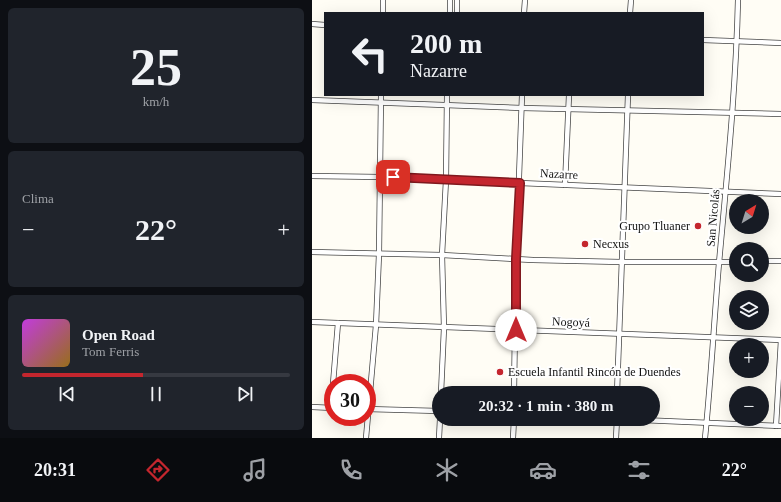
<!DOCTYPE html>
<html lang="es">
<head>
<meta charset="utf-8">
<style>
  :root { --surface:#171b24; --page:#20242c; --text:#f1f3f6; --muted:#9ea1a6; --line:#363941; --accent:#c4262e }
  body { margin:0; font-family:"Times New Roman",serif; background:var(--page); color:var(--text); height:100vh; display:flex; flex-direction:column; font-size:15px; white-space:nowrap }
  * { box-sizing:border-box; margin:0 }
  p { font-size:13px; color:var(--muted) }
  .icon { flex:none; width:22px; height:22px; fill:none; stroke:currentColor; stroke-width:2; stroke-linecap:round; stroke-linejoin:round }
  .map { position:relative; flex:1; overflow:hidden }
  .details { display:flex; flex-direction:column; gap:8px; padding:8px; background:#0d0f14; width:312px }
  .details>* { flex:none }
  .hud { position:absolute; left:12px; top:12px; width:380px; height:84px; border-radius:0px; box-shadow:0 4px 16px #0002; background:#171b24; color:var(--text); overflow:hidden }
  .needle { width:26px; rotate:38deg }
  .buttons { position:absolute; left:417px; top:194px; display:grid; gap:8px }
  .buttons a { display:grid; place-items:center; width:40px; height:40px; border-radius:50%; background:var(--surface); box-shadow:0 4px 16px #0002; font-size:20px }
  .speed { position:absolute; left:12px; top:374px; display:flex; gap:8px; font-size:20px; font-weight:700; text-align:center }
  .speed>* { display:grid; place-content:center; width:52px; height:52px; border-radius:50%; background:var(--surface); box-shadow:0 4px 16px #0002; line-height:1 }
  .speed .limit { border:6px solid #d22; background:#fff; color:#111 }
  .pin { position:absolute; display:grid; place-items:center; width:34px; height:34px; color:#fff; margin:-17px; border-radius:8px; box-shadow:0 2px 6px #0006 }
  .me { position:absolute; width:44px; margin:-22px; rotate:0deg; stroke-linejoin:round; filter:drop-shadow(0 0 3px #0008) }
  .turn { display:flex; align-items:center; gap:14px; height:84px; padding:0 20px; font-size:18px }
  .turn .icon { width:52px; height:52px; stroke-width:2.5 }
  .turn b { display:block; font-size:28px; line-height:34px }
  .big { font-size:30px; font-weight:800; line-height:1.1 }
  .details .tile { flex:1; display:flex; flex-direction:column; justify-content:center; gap:6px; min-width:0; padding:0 14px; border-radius:6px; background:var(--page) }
  .details .dial { align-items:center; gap:0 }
  .dial b { font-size:52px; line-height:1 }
  .song { display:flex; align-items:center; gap:12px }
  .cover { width:48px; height:48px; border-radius:6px; background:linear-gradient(135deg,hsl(290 70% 55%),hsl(40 70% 35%)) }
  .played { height:4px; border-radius:2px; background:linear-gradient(90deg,var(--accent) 45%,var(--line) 45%) }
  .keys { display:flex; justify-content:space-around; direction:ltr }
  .heat { display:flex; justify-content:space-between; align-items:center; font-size:22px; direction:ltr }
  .trip { position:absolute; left:120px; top:386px; width:228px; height:40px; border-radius:20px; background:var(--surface); box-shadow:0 4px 16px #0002; font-weight:800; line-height:40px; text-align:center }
  .dock { display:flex; height:64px; justify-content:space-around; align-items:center; background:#090b0e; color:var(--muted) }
  .dock .icon { width:28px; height:28px }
  .dock .active { color:var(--accent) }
  .dock b { font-size:18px; color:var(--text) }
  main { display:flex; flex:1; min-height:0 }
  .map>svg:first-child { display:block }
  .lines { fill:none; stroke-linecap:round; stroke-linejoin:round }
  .minor-casing { stroke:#444; stroke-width:6 }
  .minor { stroke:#fff; stroke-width:4.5 }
  .route-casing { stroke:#7f191e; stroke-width:10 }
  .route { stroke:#c4262e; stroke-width:7 }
  .poi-dot { fill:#c4262e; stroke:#fff; stroke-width:1.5 }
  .labels { text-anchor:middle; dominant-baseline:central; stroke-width:4; stroke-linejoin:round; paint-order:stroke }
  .street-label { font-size:12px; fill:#111; stroke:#fff }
  .poi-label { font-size:12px; fill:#111; stroke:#fff; text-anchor:start }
</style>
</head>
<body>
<main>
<section class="details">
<div class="tile dial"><b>25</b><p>km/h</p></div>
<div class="tile"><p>Clima</p>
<div class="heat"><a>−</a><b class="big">22°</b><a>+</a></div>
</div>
<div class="tile">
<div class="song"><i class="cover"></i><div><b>Open Road</b><p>Tom Ferris</p></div></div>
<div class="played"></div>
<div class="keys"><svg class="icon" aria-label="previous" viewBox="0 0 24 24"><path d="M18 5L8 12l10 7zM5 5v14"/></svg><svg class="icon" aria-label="pause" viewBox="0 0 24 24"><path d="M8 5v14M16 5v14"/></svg><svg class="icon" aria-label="next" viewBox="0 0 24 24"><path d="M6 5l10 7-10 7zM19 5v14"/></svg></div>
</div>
</section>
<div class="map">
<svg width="469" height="438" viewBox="0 0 469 438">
  <rect width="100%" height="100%" fill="#fffdf5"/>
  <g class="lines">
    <g class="minor-casing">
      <g id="minor">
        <path d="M71,13V0"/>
        <path d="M138,13V0"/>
        <path d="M145,13V0"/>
        <path d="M212,13L213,0"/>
        <path d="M318,13L319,0"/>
        <path d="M0,24L13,25"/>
        <path d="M391,40L469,43"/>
        <path d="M0,100L210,108L469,114"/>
        <path d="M0,176L68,177L469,194"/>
        <path d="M253,185L257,95"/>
        <path d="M0,252L130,255L221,260L309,262H424"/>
        <path d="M450,261H469"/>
        <path d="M0,322L469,340"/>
        <path d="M129,393L132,328L130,255L134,180L135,95"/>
        <path d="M202,393L204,259L210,95"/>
        <path d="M305,393L316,95"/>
        <path d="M0,407L21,408"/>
        <path d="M19,408L26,323"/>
        <path d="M55,409L127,411"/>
        <path d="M306,419L469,426"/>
        <path d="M464,426L469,340"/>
        <path d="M54,438L64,325L67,254L69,95"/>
        <path d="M127,438L128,419"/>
        <path d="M201,438L202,419"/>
        <path d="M304,438L305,419"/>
        <path d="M393,438C399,380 402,321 407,263C415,175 424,88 426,0"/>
      </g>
    </g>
    <use href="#minor" class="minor"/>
  </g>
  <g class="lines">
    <g class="route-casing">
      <path id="route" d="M81,177L208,183L204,259V330"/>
    </g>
    <use href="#route" class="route"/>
  </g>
  <g class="poi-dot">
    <circle cx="386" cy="226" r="4"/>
    <circle cx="273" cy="244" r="4"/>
    <circle cx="188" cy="372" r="4"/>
  </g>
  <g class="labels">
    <g class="street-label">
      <text transform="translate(247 174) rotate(3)">Nazarre</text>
      <text transform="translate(401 218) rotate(-85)">San Nicolás</text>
      <text transform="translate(259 322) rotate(2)">Nogoyá</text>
    </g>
    <g class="poi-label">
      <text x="378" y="226" text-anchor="end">Grupo Tluaner</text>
      <text x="281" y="244">Necxus</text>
      <text x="196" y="372">Escuela Infantil Rincón de Duendes</text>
    </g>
  </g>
</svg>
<div class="buttons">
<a><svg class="needle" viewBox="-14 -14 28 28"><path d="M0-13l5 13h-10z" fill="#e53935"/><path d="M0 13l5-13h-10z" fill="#9ea1a6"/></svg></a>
<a><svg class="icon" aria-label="search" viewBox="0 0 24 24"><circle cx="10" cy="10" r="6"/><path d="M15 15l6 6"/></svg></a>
<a><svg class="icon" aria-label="layers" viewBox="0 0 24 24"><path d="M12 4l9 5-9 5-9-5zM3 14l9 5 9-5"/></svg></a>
<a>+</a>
<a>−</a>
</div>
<div class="speed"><div class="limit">30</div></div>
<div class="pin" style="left:81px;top:177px;background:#d93025"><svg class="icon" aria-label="arrive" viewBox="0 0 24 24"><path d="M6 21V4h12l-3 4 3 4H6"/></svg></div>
<svg class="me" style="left:204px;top:330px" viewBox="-20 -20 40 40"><circle r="19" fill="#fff"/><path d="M0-13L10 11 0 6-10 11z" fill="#c4262e"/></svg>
<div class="trip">20:32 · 1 min · 380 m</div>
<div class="hud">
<div class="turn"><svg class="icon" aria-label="left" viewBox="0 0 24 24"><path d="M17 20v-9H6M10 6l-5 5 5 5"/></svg><div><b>200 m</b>Nazarre</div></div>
</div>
</div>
</main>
<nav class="dock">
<b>20:31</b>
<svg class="icon active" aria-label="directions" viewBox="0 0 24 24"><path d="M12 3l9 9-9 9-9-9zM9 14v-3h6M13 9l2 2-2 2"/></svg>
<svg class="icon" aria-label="music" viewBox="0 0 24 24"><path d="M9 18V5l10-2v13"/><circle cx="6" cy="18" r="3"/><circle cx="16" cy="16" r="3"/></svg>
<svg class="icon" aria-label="phone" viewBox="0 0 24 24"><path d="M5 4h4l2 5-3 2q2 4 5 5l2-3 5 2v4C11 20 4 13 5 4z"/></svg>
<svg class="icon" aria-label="climate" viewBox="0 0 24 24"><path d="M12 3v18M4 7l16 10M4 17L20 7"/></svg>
<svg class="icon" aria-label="car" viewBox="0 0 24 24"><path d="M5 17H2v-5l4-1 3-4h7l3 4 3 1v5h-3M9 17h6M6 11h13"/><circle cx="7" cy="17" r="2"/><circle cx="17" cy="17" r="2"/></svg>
<svg class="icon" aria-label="filters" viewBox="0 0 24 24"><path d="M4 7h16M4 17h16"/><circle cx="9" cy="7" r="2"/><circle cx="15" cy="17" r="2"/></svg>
<b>22°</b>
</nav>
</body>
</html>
